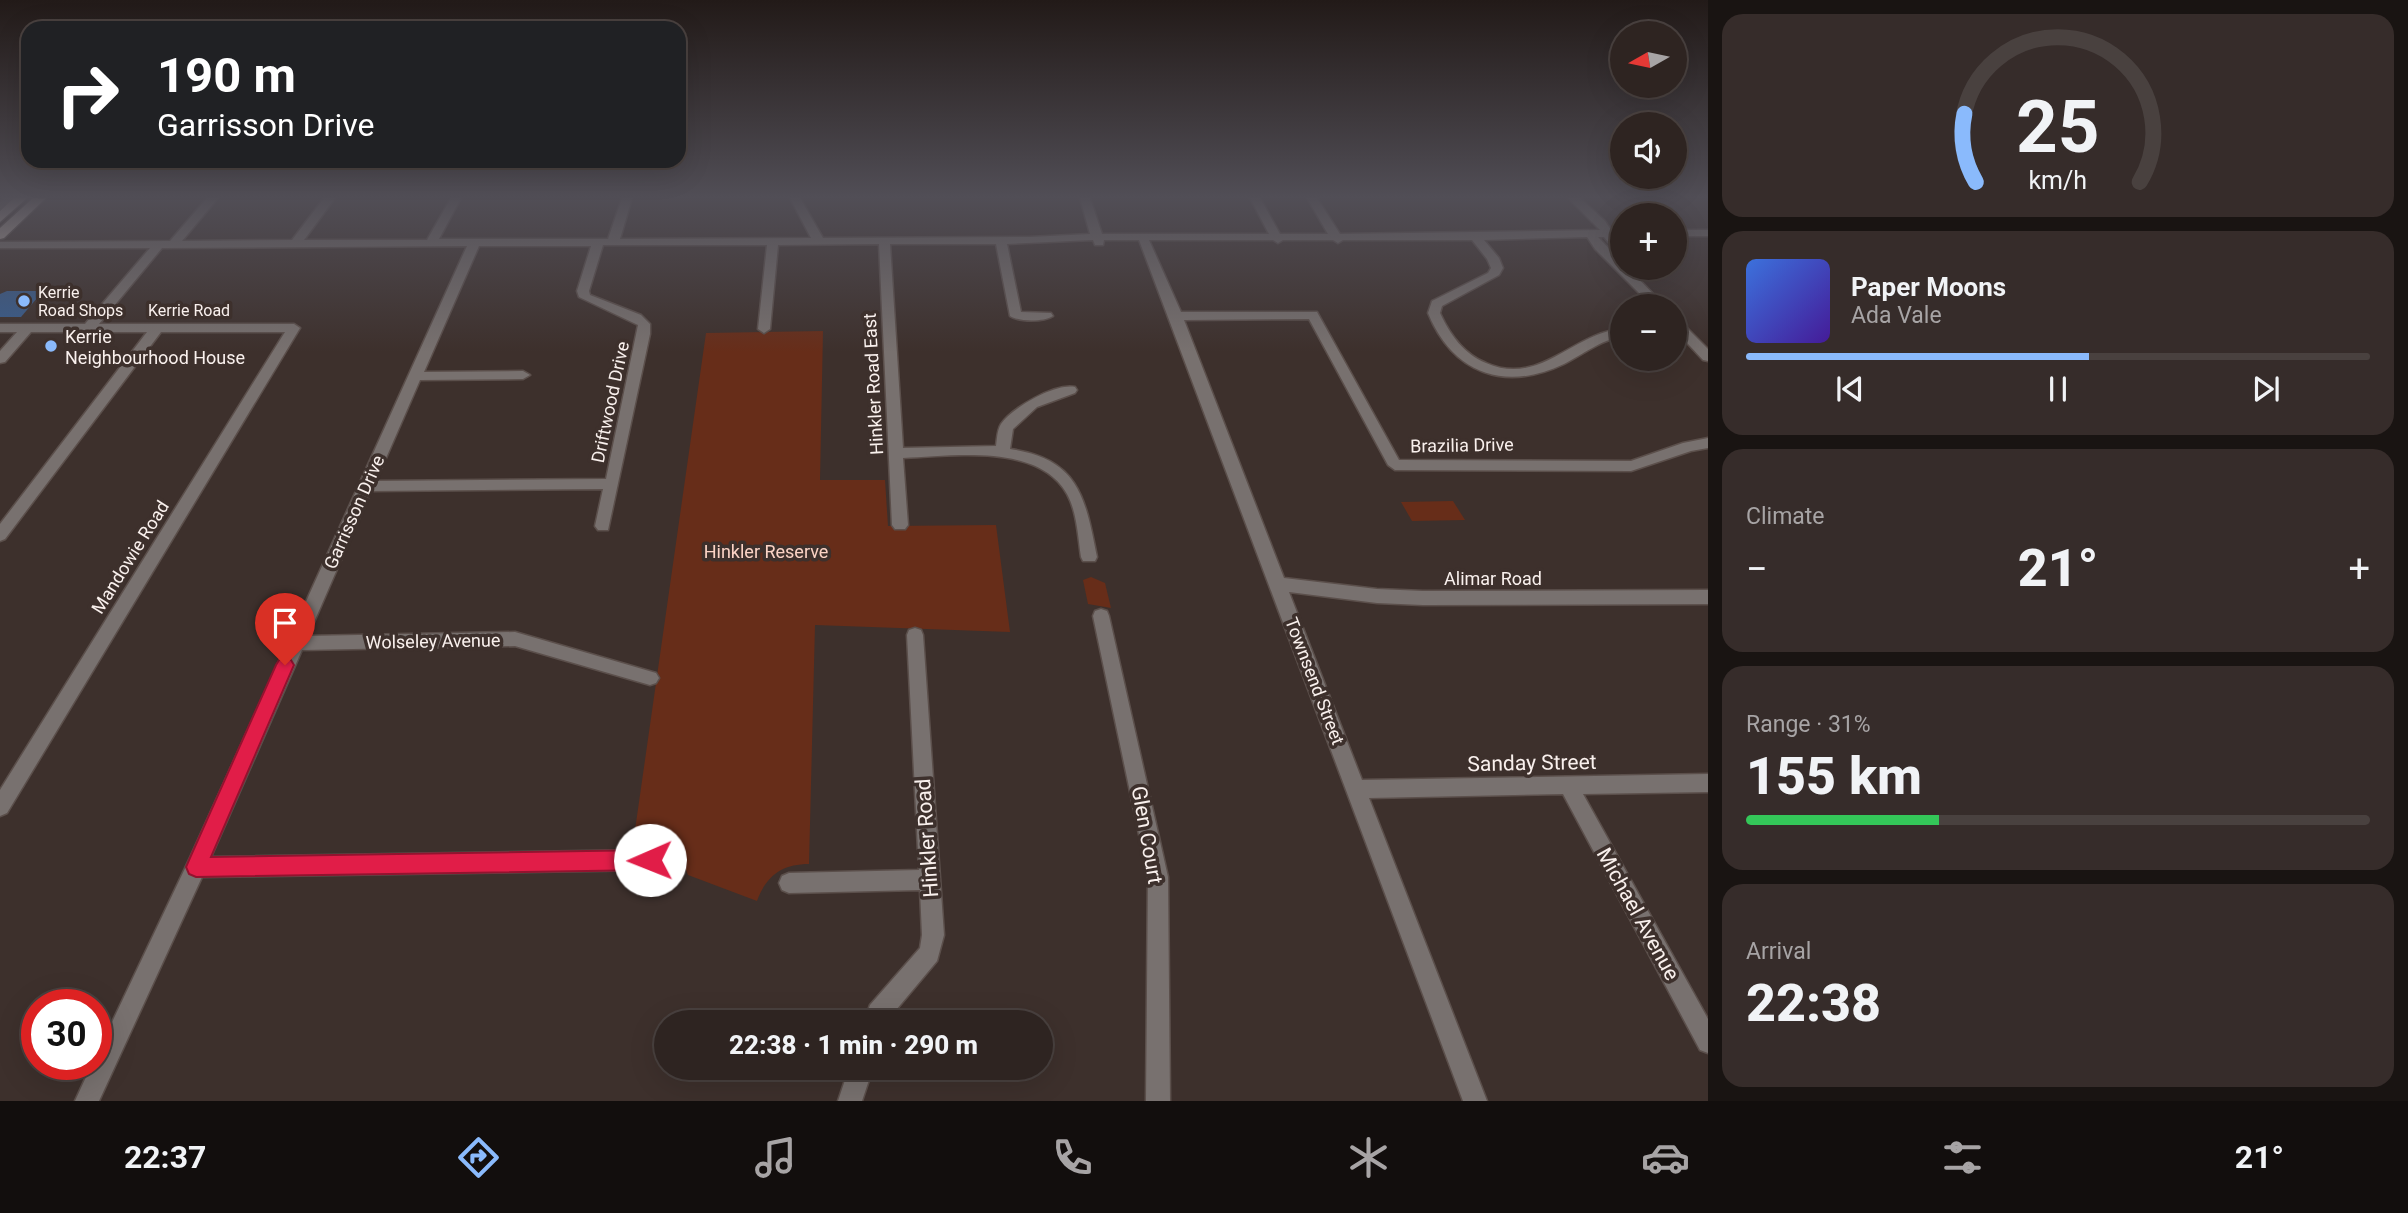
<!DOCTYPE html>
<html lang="en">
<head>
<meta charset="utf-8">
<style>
  :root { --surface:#2e2421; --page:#362c2a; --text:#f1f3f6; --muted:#a7a4a5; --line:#49413f; --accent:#8abafc }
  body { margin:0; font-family:Roboto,sans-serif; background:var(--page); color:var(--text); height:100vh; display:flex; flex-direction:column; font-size:26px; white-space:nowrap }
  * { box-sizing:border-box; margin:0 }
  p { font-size:23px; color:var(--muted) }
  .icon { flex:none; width:38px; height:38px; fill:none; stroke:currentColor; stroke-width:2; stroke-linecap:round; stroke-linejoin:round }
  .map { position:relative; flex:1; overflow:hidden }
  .sheet { display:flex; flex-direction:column; gap:14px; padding:14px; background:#191412; width:700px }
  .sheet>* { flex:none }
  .banner { position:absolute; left:21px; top:21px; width:665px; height:147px; border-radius:21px; box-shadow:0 7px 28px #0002,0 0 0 2px var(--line); background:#202124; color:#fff; overflow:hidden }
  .needle { width:46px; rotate:261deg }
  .tools { position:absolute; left:1610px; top:21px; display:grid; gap:14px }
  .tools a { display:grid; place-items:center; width:77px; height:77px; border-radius:50%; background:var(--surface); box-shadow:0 7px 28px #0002,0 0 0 2px var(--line); font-size:35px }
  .speed { position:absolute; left:21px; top:989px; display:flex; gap:14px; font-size:35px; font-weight:700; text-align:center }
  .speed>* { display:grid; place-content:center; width:91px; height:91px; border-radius:50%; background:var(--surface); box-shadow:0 7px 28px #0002,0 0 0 2px var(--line); line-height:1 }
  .speed .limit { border:10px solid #d22; background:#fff; color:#111 }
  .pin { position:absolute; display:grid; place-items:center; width:60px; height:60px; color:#fff; margin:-72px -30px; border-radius:50% 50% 50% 0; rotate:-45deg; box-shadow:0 0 7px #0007 }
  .pin .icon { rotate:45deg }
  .me { position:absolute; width:77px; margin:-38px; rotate:269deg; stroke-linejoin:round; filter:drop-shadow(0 0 5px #0008) }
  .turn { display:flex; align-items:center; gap:24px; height:147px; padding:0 21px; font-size:32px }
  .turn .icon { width:91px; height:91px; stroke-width:2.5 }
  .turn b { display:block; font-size:49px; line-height:60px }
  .big { font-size:52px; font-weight:800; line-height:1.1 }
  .sheet .card { flex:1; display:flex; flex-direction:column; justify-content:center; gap:10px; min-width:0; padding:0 24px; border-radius:21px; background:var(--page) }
  .sheet .dial { align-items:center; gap:0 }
  .dial svg { height:182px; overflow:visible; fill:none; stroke:var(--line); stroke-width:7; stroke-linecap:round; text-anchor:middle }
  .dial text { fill:var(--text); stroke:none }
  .song { display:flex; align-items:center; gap:21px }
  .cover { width:84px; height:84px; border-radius:10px; background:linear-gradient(135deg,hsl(220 70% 55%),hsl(260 70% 35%)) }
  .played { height:7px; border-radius:4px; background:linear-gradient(90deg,var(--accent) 55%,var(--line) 55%) }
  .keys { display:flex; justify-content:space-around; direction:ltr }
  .heat { display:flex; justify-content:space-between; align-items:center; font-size:38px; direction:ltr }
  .charge { height:10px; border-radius:5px; background:linear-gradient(90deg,#34c759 31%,var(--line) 0) }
  .trip { position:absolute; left:654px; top:1010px; width:399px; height:70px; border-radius:35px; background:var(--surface); box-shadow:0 7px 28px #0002,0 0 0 2px var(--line); font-weight:800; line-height:70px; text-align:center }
  .dock { display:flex; height:112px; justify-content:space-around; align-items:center; background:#120e0d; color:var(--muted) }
  .dock .icon { width:49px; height:49px }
  .dock .active { color:var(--accent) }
  .dock b { font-size:32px; color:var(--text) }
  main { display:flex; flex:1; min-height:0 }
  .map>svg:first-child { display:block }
  .green { fill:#672d19 }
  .building { fill:#385d8f }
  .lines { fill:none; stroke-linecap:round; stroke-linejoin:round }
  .minor-casing { stroke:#5b4f4b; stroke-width:3 }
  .major-casing { stroke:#5b4f4b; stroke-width:3 }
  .minor { fill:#78716f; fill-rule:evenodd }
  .major { fill:#bbaea9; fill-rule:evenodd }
  .route { fill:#e11d48; stroke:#92132f; stroke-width:2 }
  .poi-dot { fill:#8abafc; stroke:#3d302c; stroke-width:2.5 }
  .labels { text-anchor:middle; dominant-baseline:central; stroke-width:7; stroke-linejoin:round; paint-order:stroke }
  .far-poi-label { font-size:16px; fill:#f9f0ed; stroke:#3d302c; text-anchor:start }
  .far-street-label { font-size:16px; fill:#f9f0ed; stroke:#3d302c }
  .poi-label { font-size:18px; fill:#f9f0ed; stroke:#3d302c; text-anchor:start }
  .street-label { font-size:18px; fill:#f9f0ed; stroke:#3d302c }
  .park-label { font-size:18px; fill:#fbd3c5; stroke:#3d302c }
  .near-street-label { font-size:21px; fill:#f9f0ed; stroke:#3d302c }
</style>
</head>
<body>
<main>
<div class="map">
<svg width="1708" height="1101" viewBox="0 0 1708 1101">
  <rect width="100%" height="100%" fill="#3d302c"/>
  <g class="green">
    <path d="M823,331L820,480H885L888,526L996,525L1010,632L815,625L809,864C782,864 766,876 757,901L688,875L679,852H663L659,847L647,845L632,851L706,333Z"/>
    <path d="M1453,501L1465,520L1412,521L1401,502Z"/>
    <path d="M1091,577L1105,583L1111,608L1088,604L1083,580Z"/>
  </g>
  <path class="building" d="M7,291H43L21,317H0V294Z"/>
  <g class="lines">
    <g class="minor-casing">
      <g id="minor">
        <path d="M4,198H15L0,211V202Z"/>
        <path d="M207,198H218L182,241L292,240L324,198H335L304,240H427L451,198H461L439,239H608L622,198H632L620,239L811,238L790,198H800L823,238L1030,237L1090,234L1080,198H1090L1102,234H1269L1250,198H1260L1280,234H1328L1307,198H1317L1340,234L1600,230L1568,198H1580L1605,221L1611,230H1622V236L1615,237L1616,242H1608L1604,237H1598L1622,262V268H1628L1665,306H1652L1595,249L1587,237L1484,240L1499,258L1503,268L1499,275L1442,306L1440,313C1450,335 1464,354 1486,363C1541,387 1573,332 1622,329V337C1602,339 1582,355 1564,364C1505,392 1453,374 1428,313L1432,301L1488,273L1491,268L1487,259L1472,240H1343L1338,243L1333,240H1283L1278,243L1273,240H1149L1181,312H1317L1399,460L1631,461L1683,443L1708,438V448L1691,451L1631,471L1395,470L1388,465L1309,319L1184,320L1284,578L1377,589L1423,591L1708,590V604L1423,605L1377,603L1289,592L1362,780L1708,774V792L1583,794L1708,1019V1053L1700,1050L1563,794L1369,798L1487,1101H1463L1139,240H1104L1103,245H1095L1093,240L1007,244L1021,312L1051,313L1053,316C1044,322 1019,322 1010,316L996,244H890L903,448L996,446C997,440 997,430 1001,424C1012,408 1055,383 1075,387L1077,390L1075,393L1037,407L1013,429L1010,449C1079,459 1085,497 1097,557L1095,561H1083L1081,557C1078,537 1077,512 1067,494C1039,443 953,456 903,458L908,525L905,529H895L892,525L879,244L778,245L770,329L764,333L758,329L767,245H603L589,291L590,295L641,315L650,324V334L608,530H598L595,526L603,489L371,491L308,636L515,632L656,673L659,678L656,683L650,685L515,646L302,650L211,857L650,850L657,853L660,860L657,867L650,870L202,877L99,1101H75L92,1064H96V1056L189,860L467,246L162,248L99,324H294L300,328L7,813L0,816V790L285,332H161L5,539L0,541V524L147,332H31L5,362L0,363V351L17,332H0V324H85L150,248H0V242L170,241ZM479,246H591L577,291L579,297L638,325L606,479L376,481L420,380L523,379L530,375L523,371L424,372Z"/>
        <rect x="1675" y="230" width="33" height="6"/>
        <path d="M1675,319L1679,320L1708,349V361L1703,360L1675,330Z"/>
        <path d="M1101,609L1107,611L1109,616L1168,877L1170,1101H1146L1148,877L1093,616L1095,611Z"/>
        <path d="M915,628L921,630L923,635L944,935L937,961L886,1022H864L870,1005L920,948L922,935L920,890L789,893L782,890L779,883L782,876L789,873L919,870L907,635L909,630Z"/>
        <path d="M849,1068H873L862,1101H838Z"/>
      </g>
    </g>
    <g class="major-casing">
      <g id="major">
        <path d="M14,198H27L0,222V211Z"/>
        <path d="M33,198H46L4,238L0,239V228Z"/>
      </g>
    </g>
    <use href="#minor" class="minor"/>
    <use href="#major" class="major"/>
  </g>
  <linearGradient id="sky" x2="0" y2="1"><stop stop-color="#221a18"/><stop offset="0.56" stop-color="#514e56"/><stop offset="1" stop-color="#514e56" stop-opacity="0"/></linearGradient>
  <rect width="1708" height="352" fill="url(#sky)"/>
  <path class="route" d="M285,658L291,660L294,665L211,857L650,850L658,853L661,860L658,867L650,870L196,877L189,874L186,867L189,860L276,665L279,660Z"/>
  <g class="poi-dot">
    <circle cx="24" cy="301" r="7"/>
    <circle cx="51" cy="346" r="7"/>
  </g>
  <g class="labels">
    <g class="far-poi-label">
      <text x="38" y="292">Kerrie<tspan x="38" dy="18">Road Shops</tspan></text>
    </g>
    <g class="far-street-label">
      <text x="189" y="310">Kerrie Road</text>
    </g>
    <g class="poi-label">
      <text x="65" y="336">Kerrie<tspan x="65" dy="21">Neighbourhood House</tspan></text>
    </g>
    <g class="street-label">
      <text transform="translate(873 384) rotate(-93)">Hinkler Road East</text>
      <text transform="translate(610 402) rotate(-78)">Driftwood Drive</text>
      <text transform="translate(1462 445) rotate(-1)">Brazilia Drive</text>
      <text transform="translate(354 512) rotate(-66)">Garrisson Drive</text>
      <text transform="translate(130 557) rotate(-58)">Mandowie Road</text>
      <text x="1493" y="578">Alimar Road</text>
      <text transform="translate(433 641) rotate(-1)">Wolseley Avenue</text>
      <text transform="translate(1315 681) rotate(69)">Townsend Street</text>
    </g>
    <g class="park-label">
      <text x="766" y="551">Hinkler Reserve</text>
    </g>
    <g class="near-street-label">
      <text transform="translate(1532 763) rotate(-1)">Sanday Street</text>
      <text transform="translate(1147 835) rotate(80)">Glen Court</text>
      <text transform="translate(927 838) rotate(-94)">Hinkler Road</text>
      <text transform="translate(1638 914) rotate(61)">Michael Avenue</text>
    </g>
  </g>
</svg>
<div class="tools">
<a><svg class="needle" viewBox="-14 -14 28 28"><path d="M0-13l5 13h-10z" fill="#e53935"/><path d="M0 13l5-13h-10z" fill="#a7a4a5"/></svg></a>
<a><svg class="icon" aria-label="sound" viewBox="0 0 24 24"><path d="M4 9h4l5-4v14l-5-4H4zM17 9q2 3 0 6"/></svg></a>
<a>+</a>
<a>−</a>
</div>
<div class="speed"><div class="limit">30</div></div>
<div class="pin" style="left:285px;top:665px;background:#d93025"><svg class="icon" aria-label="arrive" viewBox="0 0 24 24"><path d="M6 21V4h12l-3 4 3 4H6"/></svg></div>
<svg class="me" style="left:650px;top:860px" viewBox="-20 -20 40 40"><circle r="19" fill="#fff"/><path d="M0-13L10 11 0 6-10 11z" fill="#e11d48"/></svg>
<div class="trip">22:38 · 1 min · 290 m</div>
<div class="banner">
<div class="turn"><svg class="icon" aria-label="right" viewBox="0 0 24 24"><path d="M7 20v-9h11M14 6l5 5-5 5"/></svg><div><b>190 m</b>Garrisson Drive</div></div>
</div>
</div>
<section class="sheet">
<div class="card dial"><svg viewBox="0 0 100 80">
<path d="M14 69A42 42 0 1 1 86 69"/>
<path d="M14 69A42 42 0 0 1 9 39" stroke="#8abafc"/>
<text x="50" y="56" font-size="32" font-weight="700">25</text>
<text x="50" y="72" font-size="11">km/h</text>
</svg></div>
<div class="card">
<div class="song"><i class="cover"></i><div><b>Paper Moons</b><p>Ada Vale</p></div></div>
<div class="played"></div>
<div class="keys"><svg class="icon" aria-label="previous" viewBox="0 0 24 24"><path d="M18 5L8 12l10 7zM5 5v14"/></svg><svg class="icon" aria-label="pause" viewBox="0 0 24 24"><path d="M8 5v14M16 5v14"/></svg><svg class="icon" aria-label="next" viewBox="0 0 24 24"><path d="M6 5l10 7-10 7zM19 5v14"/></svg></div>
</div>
<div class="card"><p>Climate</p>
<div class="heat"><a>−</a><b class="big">21°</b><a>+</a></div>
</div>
<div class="card"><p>Range · 31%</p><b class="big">155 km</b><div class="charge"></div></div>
<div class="card"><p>Arrival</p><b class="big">22:38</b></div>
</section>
</main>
<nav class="dock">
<b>22:37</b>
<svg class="icon active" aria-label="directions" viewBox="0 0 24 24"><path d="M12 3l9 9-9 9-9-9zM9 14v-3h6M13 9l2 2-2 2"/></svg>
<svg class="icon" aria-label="music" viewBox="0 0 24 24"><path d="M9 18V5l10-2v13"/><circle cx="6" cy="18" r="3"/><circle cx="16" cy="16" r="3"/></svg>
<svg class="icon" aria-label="phone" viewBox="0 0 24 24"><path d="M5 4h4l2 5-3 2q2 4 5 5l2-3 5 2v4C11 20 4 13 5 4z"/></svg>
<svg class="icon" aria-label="climate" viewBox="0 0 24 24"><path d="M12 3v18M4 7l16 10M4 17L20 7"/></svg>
<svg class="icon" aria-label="car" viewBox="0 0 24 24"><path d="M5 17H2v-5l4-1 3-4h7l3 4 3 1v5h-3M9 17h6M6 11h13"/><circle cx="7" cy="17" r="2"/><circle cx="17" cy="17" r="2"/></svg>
<svg class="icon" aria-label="filters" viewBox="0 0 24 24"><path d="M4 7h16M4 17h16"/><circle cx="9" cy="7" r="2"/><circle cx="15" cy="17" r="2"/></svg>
<b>21°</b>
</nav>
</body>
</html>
